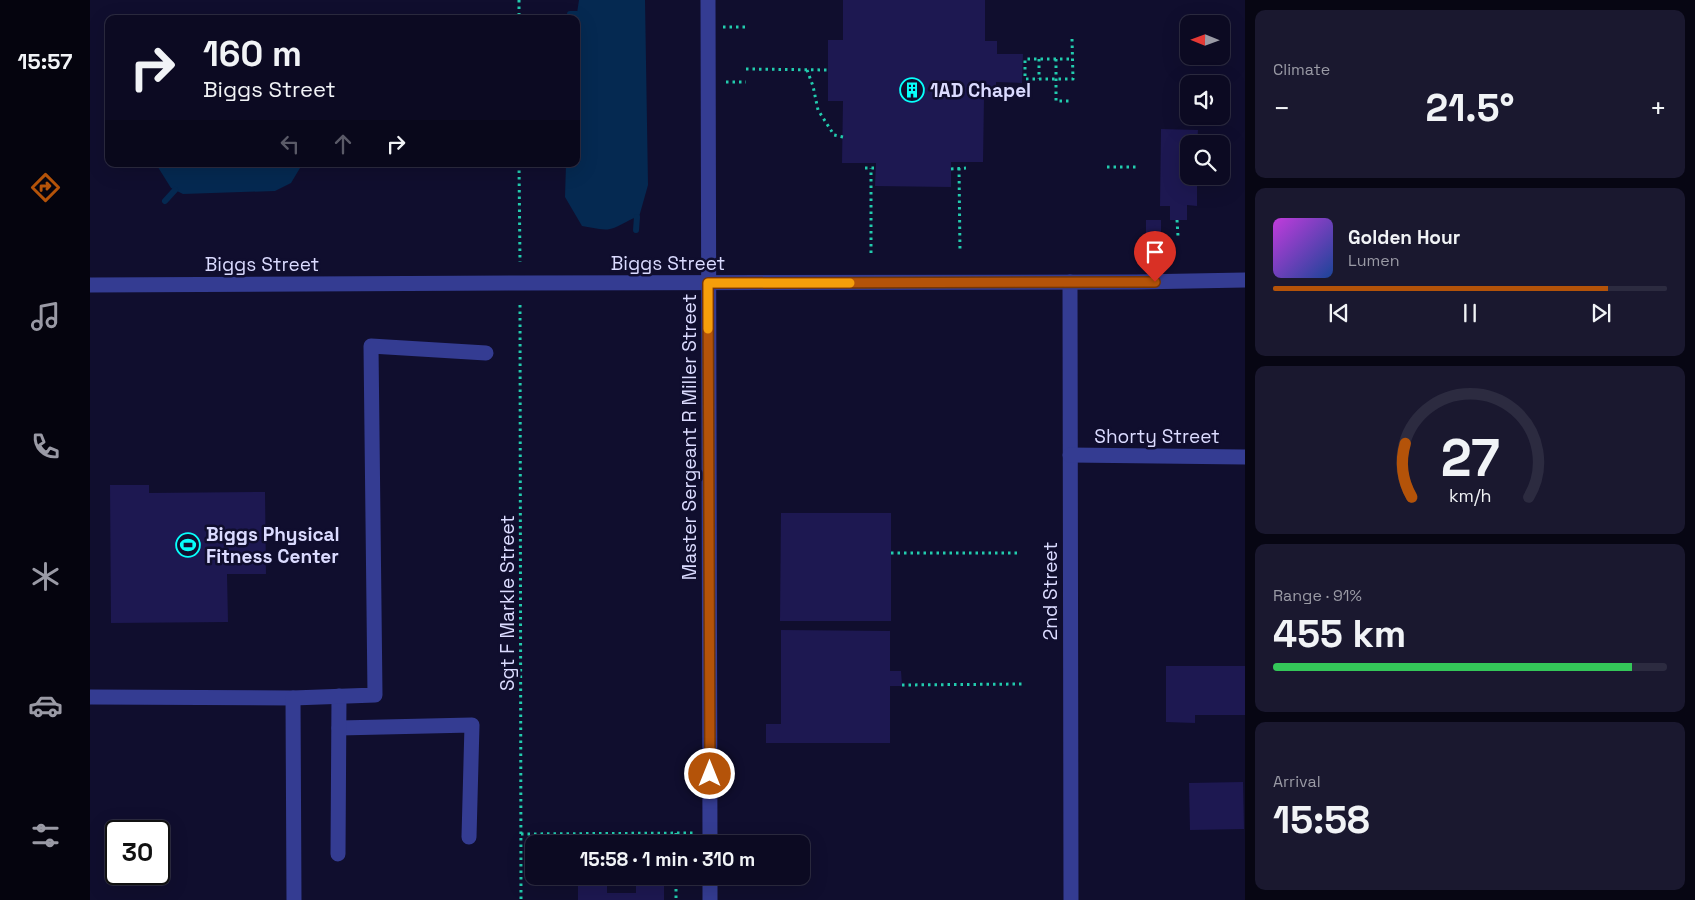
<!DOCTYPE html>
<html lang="en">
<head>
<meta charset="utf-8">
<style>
  :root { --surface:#0c0a22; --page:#1a182f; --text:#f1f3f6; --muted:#9a9aa5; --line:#2c2b40; --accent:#b45309 }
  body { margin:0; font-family:"Space Grotesk",sans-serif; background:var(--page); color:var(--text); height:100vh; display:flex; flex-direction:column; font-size:19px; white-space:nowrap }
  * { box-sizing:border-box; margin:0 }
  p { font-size:16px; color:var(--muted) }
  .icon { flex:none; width:28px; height:28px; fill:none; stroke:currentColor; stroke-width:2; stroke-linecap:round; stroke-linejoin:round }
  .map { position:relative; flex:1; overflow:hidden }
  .drawer { display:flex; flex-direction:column; gap:10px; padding:10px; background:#070613; width:450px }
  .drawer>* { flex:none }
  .guide { position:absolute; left:15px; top:15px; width:475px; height:152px; border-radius:10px; box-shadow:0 5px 20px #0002,0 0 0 1px var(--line); background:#0c0a22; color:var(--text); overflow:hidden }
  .needle { width:32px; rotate:271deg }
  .controls { position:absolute; left:1090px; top:15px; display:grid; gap:10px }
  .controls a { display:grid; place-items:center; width:50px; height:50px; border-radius:10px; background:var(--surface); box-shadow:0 5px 20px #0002,0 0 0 1px var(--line); font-size:25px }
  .speed { position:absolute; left:15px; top:820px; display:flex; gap:10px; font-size:25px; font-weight:700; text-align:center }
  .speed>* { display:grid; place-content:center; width:65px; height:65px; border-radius:50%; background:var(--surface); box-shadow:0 5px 20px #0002,0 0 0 1px var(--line); line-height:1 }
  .speed .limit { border:2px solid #111; border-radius:8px; background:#fff; color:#111 }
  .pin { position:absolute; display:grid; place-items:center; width:42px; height:42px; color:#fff; margin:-51px -21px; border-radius:50% 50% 50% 0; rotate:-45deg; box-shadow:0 0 5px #0007 }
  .pin .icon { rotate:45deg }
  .me { position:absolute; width:55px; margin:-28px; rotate:0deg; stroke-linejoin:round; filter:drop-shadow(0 0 4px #0008) }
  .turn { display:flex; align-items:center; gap:18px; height:105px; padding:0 15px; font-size:22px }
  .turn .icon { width:65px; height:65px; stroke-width:2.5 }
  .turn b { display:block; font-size:35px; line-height:42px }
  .lanes { display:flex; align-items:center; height:48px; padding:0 15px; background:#0003; justify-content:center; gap:25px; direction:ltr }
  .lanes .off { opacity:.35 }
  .big { font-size:38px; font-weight:700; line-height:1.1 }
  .drawer .tile { flex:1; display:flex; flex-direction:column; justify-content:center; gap:8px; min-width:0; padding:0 18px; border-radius:10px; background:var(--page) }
  .drawer .dial { align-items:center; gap:0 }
  .dial svg { height:130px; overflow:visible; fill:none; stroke:var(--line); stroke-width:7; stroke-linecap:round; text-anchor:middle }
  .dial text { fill:var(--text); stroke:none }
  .song { display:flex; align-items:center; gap:15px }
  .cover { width:60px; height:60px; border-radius:8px; background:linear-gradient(135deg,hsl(290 70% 55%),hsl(220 70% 35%)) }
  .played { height:5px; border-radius:2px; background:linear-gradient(90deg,var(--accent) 85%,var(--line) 85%) }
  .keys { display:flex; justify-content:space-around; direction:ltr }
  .heat { display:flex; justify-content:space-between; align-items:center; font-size:28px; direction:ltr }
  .charge { height:8px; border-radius:4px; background:linear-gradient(90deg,#34c759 91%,var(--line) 0) }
  .trip { position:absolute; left:435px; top:835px; width:285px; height:50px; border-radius:10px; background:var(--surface); box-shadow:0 5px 20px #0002,0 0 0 1px var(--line); font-weight:700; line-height:50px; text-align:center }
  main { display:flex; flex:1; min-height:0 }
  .tabs { display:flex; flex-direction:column; width:90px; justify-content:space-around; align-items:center; background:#05040e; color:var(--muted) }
  .tabs .icon { width:35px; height:35px }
  .tabs .active { color:var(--accent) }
  .tabs b { font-size:22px; color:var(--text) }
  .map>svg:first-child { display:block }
  .water { fill:#052951 }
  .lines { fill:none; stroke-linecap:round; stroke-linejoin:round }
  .stream { stroke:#052951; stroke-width:6 }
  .building { fill:#1d1851 }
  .path { stroke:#22ccae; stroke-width:3; stroke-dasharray:2.5 4; stroke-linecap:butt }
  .minor { stroke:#343c92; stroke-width:15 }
  .route-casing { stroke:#753606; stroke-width:12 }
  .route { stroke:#b45309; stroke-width:9 }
  .slow { stroke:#f59e0b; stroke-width:9 }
  .labels { text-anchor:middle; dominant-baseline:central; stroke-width:5; stroke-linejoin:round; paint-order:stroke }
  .poi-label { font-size:19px; font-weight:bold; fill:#dbdbff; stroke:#100e2e; text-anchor:start }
  .street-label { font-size:19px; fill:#dbdbff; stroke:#100e2e }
</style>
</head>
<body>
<main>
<nav class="tabs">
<b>15:57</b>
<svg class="icon active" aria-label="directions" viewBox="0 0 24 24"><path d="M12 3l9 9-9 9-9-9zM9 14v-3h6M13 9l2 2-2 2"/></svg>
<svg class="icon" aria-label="music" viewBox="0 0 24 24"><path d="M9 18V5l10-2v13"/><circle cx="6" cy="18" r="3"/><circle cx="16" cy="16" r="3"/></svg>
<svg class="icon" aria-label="phone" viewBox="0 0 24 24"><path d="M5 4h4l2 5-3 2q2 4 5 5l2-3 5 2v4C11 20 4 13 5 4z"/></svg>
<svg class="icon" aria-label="climate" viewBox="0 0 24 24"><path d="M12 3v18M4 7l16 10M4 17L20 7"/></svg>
<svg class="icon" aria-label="car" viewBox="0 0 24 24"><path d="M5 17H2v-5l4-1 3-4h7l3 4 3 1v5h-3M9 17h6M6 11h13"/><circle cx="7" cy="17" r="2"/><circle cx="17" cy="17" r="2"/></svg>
<svg class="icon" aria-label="filters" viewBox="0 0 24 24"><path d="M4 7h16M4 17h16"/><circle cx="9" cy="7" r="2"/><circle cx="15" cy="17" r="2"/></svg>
</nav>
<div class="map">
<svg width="1155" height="900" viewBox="0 0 1155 900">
  <rect width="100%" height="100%" fill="#100e2e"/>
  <g class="water">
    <path d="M489,0H555L558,185L549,217C542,217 530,227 520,229C512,231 501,227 492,226L475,197L476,164H486V20Z"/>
    <path d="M66,164H211L210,168L201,183L185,191L93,194L81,188Z"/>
  </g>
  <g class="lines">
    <g class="stream">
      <path d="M480,14H487"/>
      <path d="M75,201L85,190"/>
      <path d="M546,230L547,217"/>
    </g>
  </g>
  <g class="building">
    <path d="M753,0H895V41H907V54H933L932,83L906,82V97H894L893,162H861V187L785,186L786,163H752L753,101H738V40H753Z"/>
    <path d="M1071,129L1108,130L1107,144H1099V176H1107V206L1097,205V220H1080V206H1070Z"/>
    <rect x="1056" y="220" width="15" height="14"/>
    <path d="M20,485H59V493L175,492L176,574H137L138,622L21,623Z"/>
    <path d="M691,513H801V621H690Z"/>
    <path d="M691,630L800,631V671H811L812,685V686H800V743H676V724H691Z"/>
    <path d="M1076,666H1155V715H1105V723L1076,722Z"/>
    <path d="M1153,782L1154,829L1100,830L1099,783Z"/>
    <path d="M488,876H517V893H546V876H574V900H488Z"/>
  </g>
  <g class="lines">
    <g class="path">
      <path d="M429,0V19"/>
      <path d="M633,27H656"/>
      <path d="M982,39L983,79H935V59H982"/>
      <path d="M949,59V79"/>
      <path d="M966,59V101H979"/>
      <path d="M656,69L738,70"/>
      <path d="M717,70L723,86L728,110L744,135L753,137"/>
      <path d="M636,82H656"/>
      <path d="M429,164L430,262"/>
      <path d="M1017,167H1049"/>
      <path d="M775,168H786"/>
      <path d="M869,168L870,252"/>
      <path d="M861,169L876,168"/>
      <path d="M1087,220L1088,236"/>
      <path d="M781,253V168"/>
      <path d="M430,305L431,900"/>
      <path d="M801,553H931"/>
      <path d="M812,685L932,684"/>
      <path d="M586,833V844"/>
      <path d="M431,834L603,833"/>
      <path d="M503,844V834"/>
      <path d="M563,844V833"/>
      <path d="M586,876V900"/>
    </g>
    <g class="minor">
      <path d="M618,0L620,844"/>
      <path d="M980,282L981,900"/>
      <path d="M0,285L430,283L1046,282L1155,280"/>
      <path d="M980,455L1155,457"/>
      <path d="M0,697L203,698"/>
      <path d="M249,728L382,725L379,837"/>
      <path d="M248,854L249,696"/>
      <path d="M620,876V900"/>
      <path d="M204,900L203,698L285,695L281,346L396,353"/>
    </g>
  </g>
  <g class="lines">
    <g class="route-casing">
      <path id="route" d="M620,774L618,283L1065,282"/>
    </g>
    <use href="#route" class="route"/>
    <path class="slow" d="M618,329V283H760"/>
  </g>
  <defs>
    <g id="building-ring" transform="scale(1.25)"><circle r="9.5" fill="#100e2e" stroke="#07fffb" stroke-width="1.5"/><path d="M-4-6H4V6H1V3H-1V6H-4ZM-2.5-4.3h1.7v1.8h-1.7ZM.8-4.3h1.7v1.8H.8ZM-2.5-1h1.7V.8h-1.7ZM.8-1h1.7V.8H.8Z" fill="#07fffb"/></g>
    <g id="stadium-ring" transform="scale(1.25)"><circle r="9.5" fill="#100e2e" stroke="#07fffb" stroke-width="1.5"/><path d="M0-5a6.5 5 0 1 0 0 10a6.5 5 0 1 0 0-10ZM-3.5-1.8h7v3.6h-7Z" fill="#07fffb"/></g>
  </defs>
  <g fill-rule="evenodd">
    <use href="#building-ring" x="822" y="90"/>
    <use href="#stadium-ring" x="98" y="545"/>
  </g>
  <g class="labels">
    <g class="poi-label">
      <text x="840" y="90">1AD Chapel</text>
      <text x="116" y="534">Biggs Physical<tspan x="116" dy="22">Fitness Center</tspan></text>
    </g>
    <g class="street-label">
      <text x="578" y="263">Biggs Street</text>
      <text x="172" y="264">Biggs Street</text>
      <text x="1067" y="436">Shorty Street</text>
      <text transform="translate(599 437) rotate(-90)">Master Sergeant R Miller Street</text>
      <text transform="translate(960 591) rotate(-90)">2nd Street</text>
      <text transform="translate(417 603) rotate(-90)">Sgt F Markle Street</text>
    </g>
  </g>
</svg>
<div class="controls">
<a><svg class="needle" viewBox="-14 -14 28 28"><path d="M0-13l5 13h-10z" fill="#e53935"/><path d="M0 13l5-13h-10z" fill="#9a9aa5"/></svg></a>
<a><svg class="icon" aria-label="sound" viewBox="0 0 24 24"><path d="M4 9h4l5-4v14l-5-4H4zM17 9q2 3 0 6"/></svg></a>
<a><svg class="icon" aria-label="search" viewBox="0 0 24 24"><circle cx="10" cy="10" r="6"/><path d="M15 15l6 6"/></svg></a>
</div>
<div class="speed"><div class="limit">30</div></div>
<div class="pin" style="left:1065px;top:282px;background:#d93025"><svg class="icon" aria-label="arrive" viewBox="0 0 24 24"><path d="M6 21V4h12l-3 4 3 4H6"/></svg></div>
<svg class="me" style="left:620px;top:774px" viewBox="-20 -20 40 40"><circle r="17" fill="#b45309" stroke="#fff" stroke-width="3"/><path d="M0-11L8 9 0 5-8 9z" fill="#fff"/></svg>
<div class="trip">15:58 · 1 min · 310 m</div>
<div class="guide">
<div class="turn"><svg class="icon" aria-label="right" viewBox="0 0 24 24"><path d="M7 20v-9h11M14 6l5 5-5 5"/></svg><div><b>160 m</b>Biggs Street</div></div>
<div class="lanes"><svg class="icon off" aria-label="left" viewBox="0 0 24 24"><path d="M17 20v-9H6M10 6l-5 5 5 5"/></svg><svg class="icon off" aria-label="ahead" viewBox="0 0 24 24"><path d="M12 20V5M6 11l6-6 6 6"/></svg><svg class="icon" aria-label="right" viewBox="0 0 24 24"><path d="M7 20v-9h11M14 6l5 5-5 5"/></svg></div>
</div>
</div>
<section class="drawer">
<div class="tile"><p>Climate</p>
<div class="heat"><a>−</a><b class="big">21.5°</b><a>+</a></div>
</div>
<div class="tile">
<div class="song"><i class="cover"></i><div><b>Golden Hour</b><p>Lumen</p></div></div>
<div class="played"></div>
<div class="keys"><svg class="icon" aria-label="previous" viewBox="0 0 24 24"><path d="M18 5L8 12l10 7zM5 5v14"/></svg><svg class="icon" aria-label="pause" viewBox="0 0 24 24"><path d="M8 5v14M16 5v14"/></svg><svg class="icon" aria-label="next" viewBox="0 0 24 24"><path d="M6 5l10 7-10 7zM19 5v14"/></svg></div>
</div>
<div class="tile dial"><svg viewBox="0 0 100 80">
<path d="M14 69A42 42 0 1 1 86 69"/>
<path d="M14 69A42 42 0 0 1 10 36" stroke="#b45309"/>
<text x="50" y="56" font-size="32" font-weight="700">27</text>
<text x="50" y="72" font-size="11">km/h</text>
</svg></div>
<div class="tile"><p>Range · 91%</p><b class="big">455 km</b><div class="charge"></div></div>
<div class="tile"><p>Arrival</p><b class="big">15:58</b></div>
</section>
</main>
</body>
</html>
